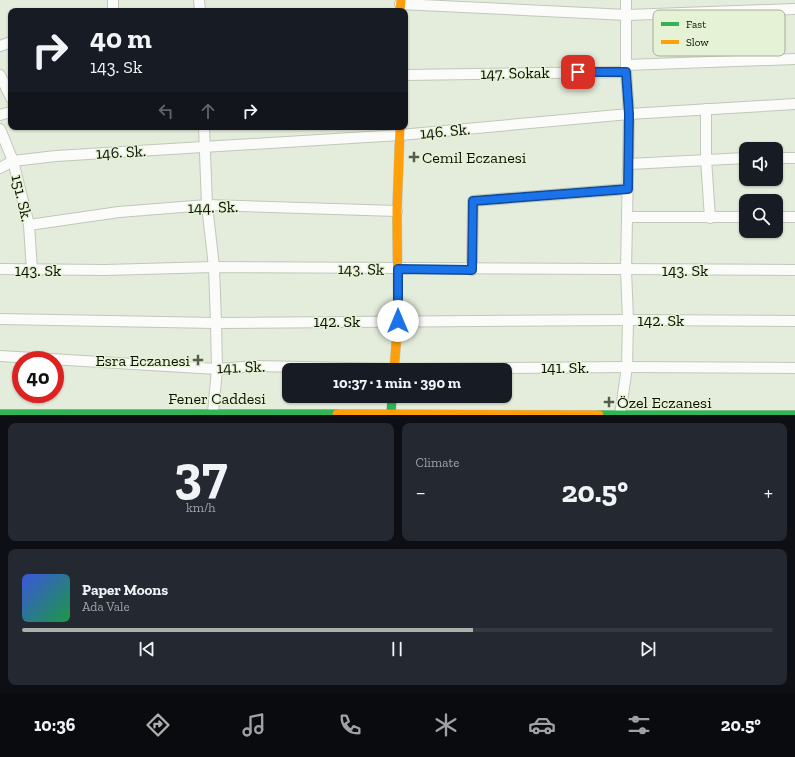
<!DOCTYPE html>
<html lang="en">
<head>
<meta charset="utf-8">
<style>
  :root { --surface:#171b24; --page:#242831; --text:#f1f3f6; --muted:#9ea1a6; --line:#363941; --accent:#acafac }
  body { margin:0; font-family:"Zilla Slab",serif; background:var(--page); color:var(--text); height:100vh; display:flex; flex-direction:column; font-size:15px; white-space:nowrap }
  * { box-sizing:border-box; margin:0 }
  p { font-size:13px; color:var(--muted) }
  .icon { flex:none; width:22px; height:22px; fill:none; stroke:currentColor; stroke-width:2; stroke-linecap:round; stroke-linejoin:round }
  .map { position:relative; height:415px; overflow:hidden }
  .details { display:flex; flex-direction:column; gap:8px; padding:8px; background:#0d0f14; flex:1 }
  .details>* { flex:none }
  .guide { position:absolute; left:8px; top:8px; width:400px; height:122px; border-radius:8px; box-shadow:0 1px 3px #0004; background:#171b24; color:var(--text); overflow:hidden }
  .tools { position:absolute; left:739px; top:142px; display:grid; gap:8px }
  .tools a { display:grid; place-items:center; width:44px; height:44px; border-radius:8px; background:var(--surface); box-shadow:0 1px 3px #0004; font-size:20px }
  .speed { position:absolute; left:12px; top:351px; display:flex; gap:8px; font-size:20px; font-weight:700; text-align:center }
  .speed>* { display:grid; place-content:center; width:52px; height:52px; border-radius:50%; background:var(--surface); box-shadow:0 1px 3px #0004; line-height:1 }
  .speed .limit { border:6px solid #d22; background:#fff; color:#111 }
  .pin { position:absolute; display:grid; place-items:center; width:34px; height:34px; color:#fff; margin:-17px; border-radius:8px; box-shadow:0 2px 6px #0006 }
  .me { position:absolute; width:44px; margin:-22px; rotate:0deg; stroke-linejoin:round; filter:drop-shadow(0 0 3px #0008) }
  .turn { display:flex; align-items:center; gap:14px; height:84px; padding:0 16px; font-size:18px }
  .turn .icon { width:52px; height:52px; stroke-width:2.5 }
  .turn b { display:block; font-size:28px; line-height:34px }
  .lanes { display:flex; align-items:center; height:38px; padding:0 16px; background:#0003; justify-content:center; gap:20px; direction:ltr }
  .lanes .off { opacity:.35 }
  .big { font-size:30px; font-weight:700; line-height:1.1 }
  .details .tile { flex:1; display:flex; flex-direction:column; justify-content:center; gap:6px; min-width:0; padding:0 14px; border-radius:8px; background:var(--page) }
  .details .dial { align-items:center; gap:0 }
  .dial b { font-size:52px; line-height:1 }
  .song { display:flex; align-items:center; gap:12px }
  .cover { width:48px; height:48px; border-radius:6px; background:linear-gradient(135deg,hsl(230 70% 55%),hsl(140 70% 35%)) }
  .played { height:4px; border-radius:2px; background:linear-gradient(90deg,var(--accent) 60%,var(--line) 60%) }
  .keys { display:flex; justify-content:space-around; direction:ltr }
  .heat { display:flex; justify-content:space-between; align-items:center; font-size:22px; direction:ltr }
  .details .tiles { flex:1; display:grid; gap:8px; grid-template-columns:1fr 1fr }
  .tile:last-child { grid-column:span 2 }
  .trip { position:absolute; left:282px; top:363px; width:230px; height:40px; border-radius:8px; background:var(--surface); box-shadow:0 1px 3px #0004; font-weight:700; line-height:40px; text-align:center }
  .menu { display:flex; height:64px; justify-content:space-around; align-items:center; background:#090b0e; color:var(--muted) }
  .menu .icon { width:28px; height:28px }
  .menu .active { color:var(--accent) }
  .menu b { font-size:18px; color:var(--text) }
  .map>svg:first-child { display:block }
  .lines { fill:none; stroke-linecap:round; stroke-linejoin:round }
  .street-casing { stroke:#c1c7ba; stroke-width:12 }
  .fast-casing { stroke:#c1c7ba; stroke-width:10 }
  .slow-casing { stroke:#c1c7ba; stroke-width:10 }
  .street { stroke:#fbfcfa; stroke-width:10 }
  .fast { stroke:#30b455; stroke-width:9 }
  .slow { stroke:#ff9f0a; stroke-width:9 }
  .route-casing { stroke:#114b97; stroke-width:10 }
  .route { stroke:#1a73e8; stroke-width:7 }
  .poi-dot { fill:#575c51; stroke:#e5f2d5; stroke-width:1.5 }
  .labels { text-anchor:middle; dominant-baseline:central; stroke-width:3; stroke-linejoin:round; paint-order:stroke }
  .street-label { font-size:16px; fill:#0b0f06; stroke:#e5f2d5 }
  .poi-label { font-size:16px; fill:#0b0f06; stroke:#e5f2d5; text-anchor:start }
  .key { fill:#e5f2d5; stroke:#a4ae97; stroke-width:1 }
  .key-label { font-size:11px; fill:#0b0f06 }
</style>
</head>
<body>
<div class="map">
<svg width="795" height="415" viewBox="0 0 795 415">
  <rect width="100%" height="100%" fill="#e4ecdb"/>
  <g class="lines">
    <g class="street-casing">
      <g id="street">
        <path d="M113,0V11"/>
        <path d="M199,0L200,11"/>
        <path d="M400,4L627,15L795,9"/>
        <path d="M0,46L11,42"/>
        <path d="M626,65L795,59"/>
        <path d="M0,75L11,98"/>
        <path d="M405,75L626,72"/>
        <path d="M706,109V159L710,218"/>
        <path d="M0,115L11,112"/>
        <path d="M204,127L207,205L214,267L216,323L217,369L213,413"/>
        <path d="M0,129L13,161L29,225L32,270"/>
        <path d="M776,158H795"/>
        <path d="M629,164L746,158"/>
        <path d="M0,168L13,161L56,156L400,135L629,114L795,104"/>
        <path d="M628,217H746"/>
        <path d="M776,217H795"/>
        <path d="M29,225L119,212L207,205L397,211"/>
        <path d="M0,269L105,270L214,267L795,270"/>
        <path d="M472,270L473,201L628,189"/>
        <path d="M0,319L216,323L628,320L795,321"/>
        <path d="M0,356L217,369L256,366L394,369L627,367L795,368"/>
        <path d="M620,415L627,367L628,320L626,270L629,114L626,72V0"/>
      </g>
    </g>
    <g class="fast-casing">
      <g id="fast">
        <path d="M0,414H337"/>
        <path d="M391,415L392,396"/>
        <path d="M599,415H795"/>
      </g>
    </g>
    <g class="slow-casing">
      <g id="slow">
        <path d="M400,11L401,0"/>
        <path d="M394,370L398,321L397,211L400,127"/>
        <path d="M337,414L599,415"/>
      </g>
    </g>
    <use href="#street" class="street"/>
    <use href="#fast" class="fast"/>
    <use href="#slow" class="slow"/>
  </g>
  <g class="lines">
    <g class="route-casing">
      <path id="route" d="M398,321V269L472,270L473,201L628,189L629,114L626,72H578"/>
    </g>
    <use href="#route" class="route"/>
  </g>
  <g class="poi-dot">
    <path d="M412 151h4v4h4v4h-4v4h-4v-4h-4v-4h4z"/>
    <path d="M196 354h4v4h4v4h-4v4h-4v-4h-4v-4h4z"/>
    <path d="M607 396h4v4h4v4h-4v4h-4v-4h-4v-4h4z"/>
  </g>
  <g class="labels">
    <g class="street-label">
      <text transform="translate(515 73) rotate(-1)">147. Sokak</text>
      <text transform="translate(445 131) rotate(-5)">146. Sk.</text>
      <text transform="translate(121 152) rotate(-3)">146. Sk.</text>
      <text transform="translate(22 198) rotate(77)">151. Sk.</text>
      <text transform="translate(213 207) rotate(-1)">144. Sk.</text>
      <text transform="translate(361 269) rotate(1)">143. Sk</text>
      <text x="38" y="270">143. Sk</text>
      <text x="685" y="270">143. Sk</text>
      <text x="661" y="320">142. Sk</text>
      <text x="337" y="321">142. Sk</text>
      <text transform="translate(241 367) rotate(-2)">141. Sk.</text>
      <text x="565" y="367">141. Sk.</text>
      <text x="217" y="398">Fener Caddesi</text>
    </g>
    <g class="poi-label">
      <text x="422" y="157">Cemil Eczanesi</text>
      <text x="190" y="360" text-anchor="end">Esra Eczanesi</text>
      <text x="617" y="402">Özel Eczanesi</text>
    </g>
  </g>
  <rect x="653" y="10" width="132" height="46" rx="6" class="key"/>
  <rect x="661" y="22" width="18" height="4" fill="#30b455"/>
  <rect x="661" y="40" width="18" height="4" fill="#ff9f0a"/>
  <g class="key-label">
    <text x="686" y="28">Fast</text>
    <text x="686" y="46">Slow</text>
  </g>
</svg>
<div class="tools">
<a><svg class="icon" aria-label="sound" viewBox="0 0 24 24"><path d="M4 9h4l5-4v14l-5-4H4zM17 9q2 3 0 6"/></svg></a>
<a><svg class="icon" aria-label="search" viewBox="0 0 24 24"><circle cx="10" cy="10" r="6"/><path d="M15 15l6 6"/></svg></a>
</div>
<div class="speed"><div class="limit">40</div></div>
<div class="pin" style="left:578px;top:72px;background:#d93025"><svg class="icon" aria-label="arrive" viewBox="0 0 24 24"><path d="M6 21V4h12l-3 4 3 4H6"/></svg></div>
<svg class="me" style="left:398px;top:321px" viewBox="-20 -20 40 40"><circle r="19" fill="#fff"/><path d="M0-13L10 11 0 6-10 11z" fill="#1a73e8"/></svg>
<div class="trip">10:37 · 1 min · 390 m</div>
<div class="guide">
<div class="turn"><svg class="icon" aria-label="right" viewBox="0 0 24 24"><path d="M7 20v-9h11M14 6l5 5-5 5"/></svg><div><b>40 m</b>143. Sk</div></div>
<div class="lanes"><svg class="icon off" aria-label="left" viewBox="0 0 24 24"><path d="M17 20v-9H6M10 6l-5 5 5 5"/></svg><svg class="icon off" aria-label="ahead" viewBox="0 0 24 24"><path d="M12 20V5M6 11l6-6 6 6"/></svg><svg class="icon" aria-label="right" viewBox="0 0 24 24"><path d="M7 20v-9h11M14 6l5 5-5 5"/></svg></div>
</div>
</div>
<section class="details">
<div class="tiles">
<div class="tile dial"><b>37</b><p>km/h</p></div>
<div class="tile"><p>Climate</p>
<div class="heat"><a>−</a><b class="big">20.5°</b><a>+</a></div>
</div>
<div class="tile">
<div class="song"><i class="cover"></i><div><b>Paper Moons</b><p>Ada Vale</p></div></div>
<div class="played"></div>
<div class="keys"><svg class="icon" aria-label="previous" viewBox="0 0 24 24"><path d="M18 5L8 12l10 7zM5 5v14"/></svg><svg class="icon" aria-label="pause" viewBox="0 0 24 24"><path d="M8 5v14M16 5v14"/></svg><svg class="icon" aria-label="next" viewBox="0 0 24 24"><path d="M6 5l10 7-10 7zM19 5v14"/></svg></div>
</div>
</div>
</section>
<nav class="menu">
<b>10:36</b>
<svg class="icon active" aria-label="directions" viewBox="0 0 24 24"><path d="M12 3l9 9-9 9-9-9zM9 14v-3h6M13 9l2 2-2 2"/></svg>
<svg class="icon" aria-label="music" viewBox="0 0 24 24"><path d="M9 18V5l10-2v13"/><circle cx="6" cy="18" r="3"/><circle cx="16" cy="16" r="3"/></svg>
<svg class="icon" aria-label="phone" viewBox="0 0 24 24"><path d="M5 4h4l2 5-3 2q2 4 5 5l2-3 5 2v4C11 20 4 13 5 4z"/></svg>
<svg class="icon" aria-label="climate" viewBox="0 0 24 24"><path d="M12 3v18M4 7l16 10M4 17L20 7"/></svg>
<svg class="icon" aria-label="car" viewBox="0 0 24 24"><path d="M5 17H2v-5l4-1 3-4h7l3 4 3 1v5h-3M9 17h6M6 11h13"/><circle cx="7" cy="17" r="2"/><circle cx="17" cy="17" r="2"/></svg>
<svg class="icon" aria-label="filters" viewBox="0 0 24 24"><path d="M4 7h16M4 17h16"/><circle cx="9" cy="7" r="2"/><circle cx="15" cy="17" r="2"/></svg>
<b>20.5°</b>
</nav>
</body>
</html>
